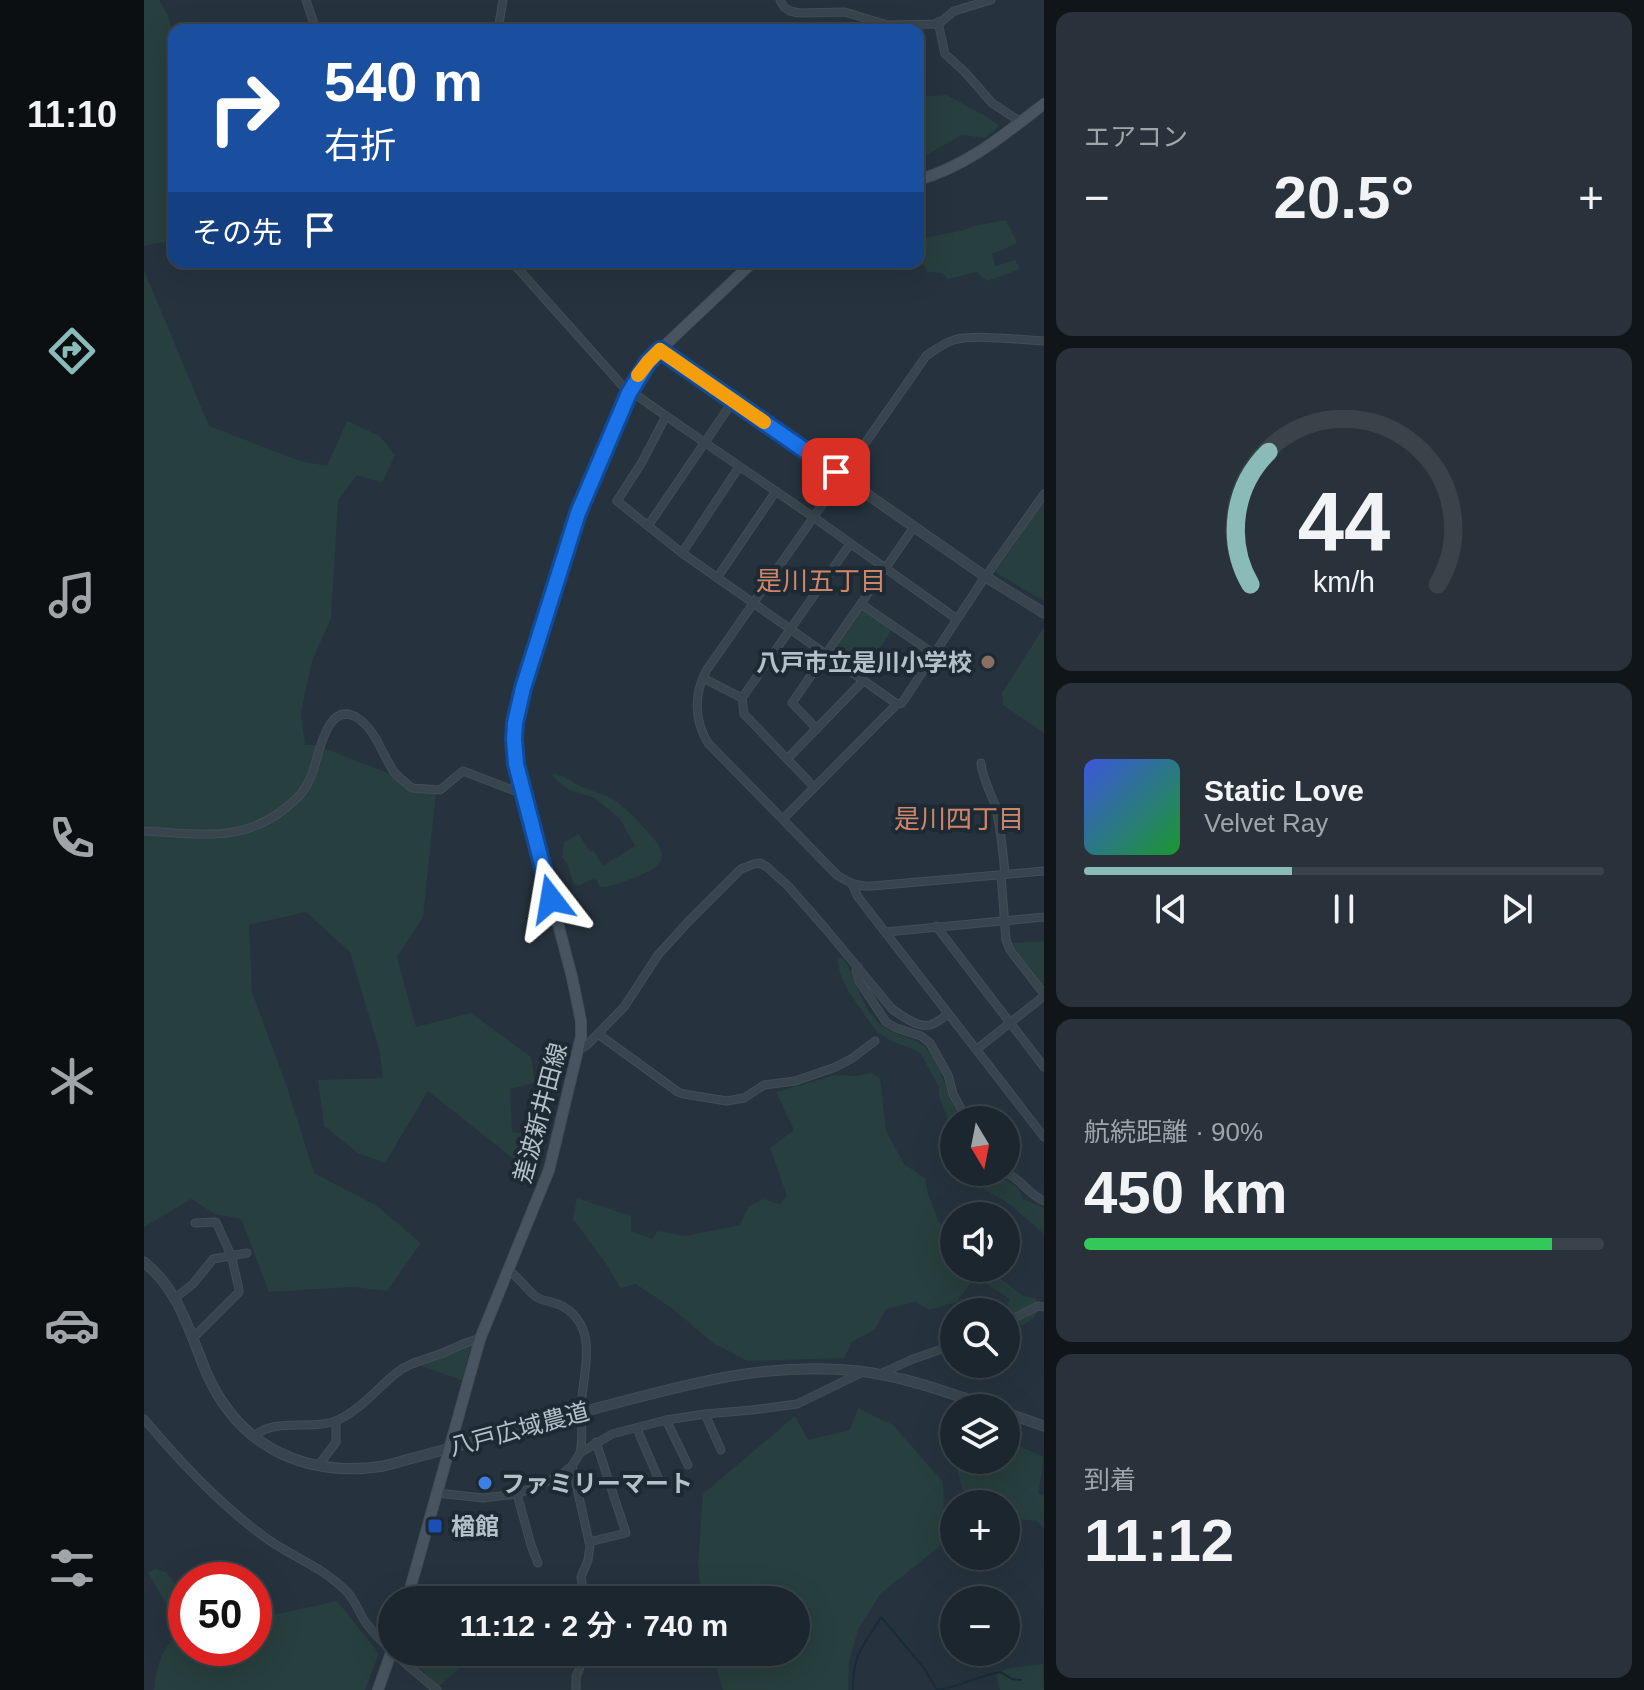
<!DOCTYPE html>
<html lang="ja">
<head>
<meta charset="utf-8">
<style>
  :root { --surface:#1c262e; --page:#29323a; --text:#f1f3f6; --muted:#a0a5aa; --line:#3a434a; --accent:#8bbbb9 }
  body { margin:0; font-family:Helvetica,"Noto Sans JP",sans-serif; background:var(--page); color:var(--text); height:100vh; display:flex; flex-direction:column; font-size:30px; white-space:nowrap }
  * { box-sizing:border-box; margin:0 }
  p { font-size:26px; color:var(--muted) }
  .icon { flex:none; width:44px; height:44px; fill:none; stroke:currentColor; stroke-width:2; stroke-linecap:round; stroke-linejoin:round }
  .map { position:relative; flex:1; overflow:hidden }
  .panel { display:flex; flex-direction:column; gap:12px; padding:12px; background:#0f1519; width:600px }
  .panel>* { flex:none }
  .guide { position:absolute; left:24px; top:24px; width:756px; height:244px; border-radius:16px; box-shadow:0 8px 32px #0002,0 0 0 2px var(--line); background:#1a4fa0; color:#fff; overflow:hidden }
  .needle { width:52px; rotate:170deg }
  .controls { position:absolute; left:796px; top:1106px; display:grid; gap:16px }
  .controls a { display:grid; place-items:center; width:80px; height:80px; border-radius:50%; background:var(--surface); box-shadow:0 8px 32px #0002,0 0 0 2px var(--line); font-size:40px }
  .speed { position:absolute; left:24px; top:1562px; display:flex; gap:16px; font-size:40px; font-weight:700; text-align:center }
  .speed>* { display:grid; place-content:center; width:104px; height:104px; border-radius:50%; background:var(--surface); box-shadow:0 8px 32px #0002,0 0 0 2px var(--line); line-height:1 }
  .speed .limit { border:12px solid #d22; background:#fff; color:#111 }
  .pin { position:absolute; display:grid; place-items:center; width:68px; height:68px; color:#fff; margin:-34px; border-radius:16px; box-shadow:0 4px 12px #0006 }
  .me { position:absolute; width:88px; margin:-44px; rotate:346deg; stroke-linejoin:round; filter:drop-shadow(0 0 6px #0008) }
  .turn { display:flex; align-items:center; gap:28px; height:168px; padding:0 24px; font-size:36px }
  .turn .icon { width:104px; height:104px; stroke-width:2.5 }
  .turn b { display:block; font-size:56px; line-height:68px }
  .then { display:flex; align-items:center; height:76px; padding:0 24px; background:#0003; gap:16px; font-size:30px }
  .big { font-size:60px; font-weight:600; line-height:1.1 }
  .panel .widget { flex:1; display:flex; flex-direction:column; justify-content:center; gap:12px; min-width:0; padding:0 28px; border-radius:16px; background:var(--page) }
  .panel .dial { align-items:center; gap:0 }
  .dial svg { height:208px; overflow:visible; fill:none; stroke:var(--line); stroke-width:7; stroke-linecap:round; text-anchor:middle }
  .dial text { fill:var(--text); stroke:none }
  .song { display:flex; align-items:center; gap:24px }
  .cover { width:96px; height:96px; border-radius:12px; background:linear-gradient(135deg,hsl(230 70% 55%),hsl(130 70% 35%)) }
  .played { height:8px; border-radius:4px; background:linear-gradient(90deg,var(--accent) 40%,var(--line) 40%) }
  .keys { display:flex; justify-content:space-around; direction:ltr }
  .heat { display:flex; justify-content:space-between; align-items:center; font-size:44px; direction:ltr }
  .charge { height:12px; border-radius:6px; background:linear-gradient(90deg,#34c759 90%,var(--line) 0) }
  .trip { position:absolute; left:234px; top:1586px; width:432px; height:80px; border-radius:40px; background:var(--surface); box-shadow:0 8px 32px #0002,0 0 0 2px var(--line); font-weight:600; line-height:80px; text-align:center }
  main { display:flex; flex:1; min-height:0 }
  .menu { display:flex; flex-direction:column; width:144px; justify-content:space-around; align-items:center; background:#0b0f12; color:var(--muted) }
  .menu .icon { width:56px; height:56px }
  .menu .active { color:var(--accent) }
  .menu b { font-size:36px; color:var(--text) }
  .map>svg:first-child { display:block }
  .green { fill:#273f3e }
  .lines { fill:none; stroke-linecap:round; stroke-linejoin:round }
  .stream { stroke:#192c3b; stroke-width:2 }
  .minor-casing { stroke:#424e57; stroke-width:9 }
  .tertiary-casing { stroke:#424e57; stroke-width:11 }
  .secondary-casing { stroke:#424e57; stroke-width:12 }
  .minor { stroke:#39454e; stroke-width:7 }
  .tertiary { stroke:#39454e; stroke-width:9 }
  .secondary { stroke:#485560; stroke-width:10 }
  .route-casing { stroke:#114b97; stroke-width:20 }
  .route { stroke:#1a73e8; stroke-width:14 }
  .slow { stroke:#f59e0b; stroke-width:14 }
  .education-dot { fill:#8d6e63; stroke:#1e2a33; stroke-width:3 }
  .shop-dot { fill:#3f7fe0; stroke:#1e2a33; stroke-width:3 }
  .transit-dot { fill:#1a4fb4; stroke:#1e2a33; stroke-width:3 }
  .labels { text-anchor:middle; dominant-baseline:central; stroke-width:8; stroke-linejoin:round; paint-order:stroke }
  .poi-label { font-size:24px; font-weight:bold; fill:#b5c0c9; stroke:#1e2a33; text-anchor:start }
  .street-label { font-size:24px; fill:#b5c0c9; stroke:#1e2a33 }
  .neighbourhood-label { font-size:26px; fill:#d08769; stroke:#1e2a33 }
</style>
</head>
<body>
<main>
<nav class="menu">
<b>11:10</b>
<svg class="icon active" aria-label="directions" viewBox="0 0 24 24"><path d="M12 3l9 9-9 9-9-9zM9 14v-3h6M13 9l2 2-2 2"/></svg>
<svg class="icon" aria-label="music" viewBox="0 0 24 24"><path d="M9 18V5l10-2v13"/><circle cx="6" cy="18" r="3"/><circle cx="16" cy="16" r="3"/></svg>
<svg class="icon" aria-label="phone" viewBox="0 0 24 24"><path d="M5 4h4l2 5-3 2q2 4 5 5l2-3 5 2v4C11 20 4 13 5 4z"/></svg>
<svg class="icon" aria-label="climate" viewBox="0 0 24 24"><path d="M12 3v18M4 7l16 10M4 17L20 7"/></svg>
<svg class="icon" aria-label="car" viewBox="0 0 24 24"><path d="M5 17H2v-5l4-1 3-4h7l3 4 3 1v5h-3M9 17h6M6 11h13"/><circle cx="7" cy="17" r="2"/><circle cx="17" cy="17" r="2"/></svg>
<svg class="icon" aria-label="filters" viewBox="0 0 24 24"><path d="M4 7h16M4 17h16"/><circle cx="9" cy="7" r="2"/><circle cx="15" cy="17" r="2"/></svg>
</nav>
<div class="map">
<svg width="900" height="1690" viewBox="0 0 900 1690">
  <rect width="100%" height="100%" fill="#26333e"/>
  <g class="green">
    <path d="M0,0H15L24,15L30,40V240L0,246Z"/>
    <path d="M802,95L840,115L855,126L841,138L818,135L774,160V97Z"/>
    <path d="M862,220L873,243L848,254L851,266L871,260L876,269L843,281L832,272L804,279L798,273L783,272L780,265L752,269L747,262H774V239L821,230L830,226Z"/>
    <path d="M0,270L65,426L156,461L183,466L203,421L236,436L251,455L238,483L213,475L194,500L187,618L168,661L157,712L161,745H172L292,792L279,917L253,957L272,1027L327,1013L387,1057L391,1083L366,1089L368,1132L386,1135L387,1148L371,1160L284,1091L241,1163L214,1153L180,1126L174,1080L239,1078L235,1049L206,952L162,912L105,925L108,992L143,1087L170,1173L233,1206L277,1243L243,1291L209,1287L125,1292L97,1219L71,1214L47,1199L0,1227Z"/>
    <path d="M900,501V601L851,572Z"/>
    <path d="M720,610L748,629L719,675L689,655L688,651L715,611Z"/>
    <path d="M900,627V733L859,705L858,693Z"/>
    <path d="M408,774C418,774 427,781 436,786C447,791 460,794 470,800C483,809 492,819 502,830C520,849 528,863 497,875C484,880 471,886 456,887L452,879L447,880L434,886L429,884C427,875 425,864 418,857L420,842L435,834L446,852L450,851L459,866L491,846L476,819L451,798L425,790L409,777Z"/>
    <path d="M900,941V989L867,943Z"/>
    <path d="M693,957C695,958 698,958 699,959C705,963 717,1000 724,1010C729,1018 738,1027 746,1031C757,1037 772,1038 781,1047C797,1063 804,1099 816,1120H810V1135L795,1096V1087L777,1054L771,1050L747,1041L733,1032L704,991L696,973Z"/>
    <path d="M727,1073L736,1078L742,1131L760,1164L781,1178L784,1194L795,1222L810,1235V1268H842L880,1296L892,1299L895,1310L890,1317L878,1326L868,1322L862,1323V1312H860L866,1299L831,1277L813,1302L785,1310L772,1302L742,1309L731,1329L708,1342L700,1358L604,1361L569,1343L529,1309L492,1284L476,1288L463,1265L429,1219L433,1198L487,1216V1231L508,1239L514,1231L541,1236L596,1225L604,1207L619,1199L636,1204L643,1196L626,1148L650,1130L632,1092L692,1075L713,1076Z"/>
    <path d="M827,1172H850C860,1182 876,1183 879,1199L900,1208V1234L864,1203L841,1190Z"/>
    <path d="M323,1344L327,1345L318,1380L272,1364Z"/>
    <path d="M714,1408L749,1425L799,1482L801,1542L736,1594L714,1630L705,1661L704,1690H579L567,1652H652V1600H558L554,1566L559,1494L651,1416L664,1440L706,1430Z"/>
    <path d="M862,1441L866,1442L900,1457L894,1494L900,1496V1529L893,1521L873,1519L862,1521V1504H822L811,1460H862Z"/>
    <path d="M11,1569L22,1572L31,1584L42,1583V1619L33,1622L4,1573Z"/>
    <path d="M72,1571C109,1572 107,1575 129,1603L110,1608V1580H53Z"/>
    <path d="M193,1601L235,1653L221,1690H10C12,1669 19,1638 42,1632V1648H110V1619Z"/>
    <path d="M276,1652H320L326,1659L294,1687L268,1659Z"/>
    <path d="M899,1664L900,1690H856L852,1674L865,1668Z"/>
  </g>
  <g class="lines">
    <path class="stream" d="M709,1690C709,1651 719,1648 737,1617L780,1668L793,1690C816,1687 834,1676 856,1672L868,1679L877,1680"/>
    <g class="minor-casing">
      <g id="minor">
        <path d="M162,0L172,30"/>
        <path d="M636,0L640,7L646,11L655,13L701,12L743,25L790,24L798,21L810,11L847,0"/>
        <path d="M794,22L801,54L820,71L848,103L877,122"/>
        <path d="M354,30L359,0"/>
        <path d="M368,262L485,393"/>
        <path d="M900,341C876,340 832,334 810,340C799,343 791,350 782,356L562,671C550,694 550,720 564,743L693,875C705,883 714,887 728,886L900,871"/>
        <path d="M495,397L522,416L498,462L473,501L538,553L753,704"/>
        <path d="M522,416L665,514L813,619"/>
        <path d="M504,526L589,401"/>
        <path d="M538,553L595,467"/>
        <path d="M573,578L632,491"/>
        <path d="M717,604L790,654"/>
        <path d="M559,678L598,698"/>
        <path d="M673,729L648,703L770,527"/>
        <path d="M643,759L719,681"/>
        <path d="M837,763C838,777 846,791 851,805C857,828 859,851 861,875"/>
        <path d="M670,787L600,714L598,698L706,544"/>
        <path d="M639,819L753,704L758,703L837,583L900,494"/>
        <path d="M0,831C61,834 106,845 154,797C161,790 166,780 169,771C175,754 183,701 212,717C232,729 238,755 250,772C255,778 262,783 268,788L296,790L319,771L379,794"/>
        <path d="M857,875L862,940L866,950L900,994"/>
        <path d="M708,884L714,897L900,1137"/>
        <path d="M792,926L900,1067"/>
        <path d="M742,932L900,917"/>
        <path d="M714,967L712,971L715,981L742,1022L752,1028L777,1036L786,1043L804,1075L809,1094L823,1120"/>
        <path d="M454,1034L534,1092L540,1094L583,1101L600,1098L620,1085L651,1081L689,1068L707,1059L731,1041"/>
        <path d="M833,1049L900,996"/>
        <path d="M435,1050L443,1045L480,1007L514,955L544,922L597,869L610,864L616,863L623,867L644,886L681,928L748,1009C758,1016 774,1028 786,1025C792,1023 799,1018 804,1014"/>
        <path d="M861,1172C877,1179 884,1194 900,1201"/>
        <path d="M364,1270C375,1277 381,1288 391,1296C399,1302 411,1301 420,1307C453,1328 441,1365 438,1397C436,1416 440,1434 436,1453"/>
        <path d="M31,1298L49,1284L69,1259L103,1253"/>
        <path d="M862,1322L894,1306L900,1307"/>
        <path d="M49,1338L95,1292V1289L87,1255L72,1222L51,1223"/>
        <path d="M736,1374L769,1359L810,1345"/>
        <path d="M561,1414L577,1450"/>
        <path d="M0,1419C36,1462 76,1505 122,1538C148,1557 181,1568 203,1592C211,1600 215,1613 222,1623C242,1649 268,1669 293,1690"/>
        <path d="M522,1420L544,1465"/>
        <path d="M493,1429L515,1480"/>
        <path d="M111,1436C130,1417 169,1431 194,1420C217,1409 232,1390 251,1374C264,1363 280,1360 296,1354C310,1349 321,1341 336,1339"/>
        <path d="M174,1466L192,1442V1421"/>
        <path d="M428,1466L446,1546L444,1560L437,1577L441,1600"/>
        <path d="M293,1493L339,1498L373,1494L416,1476L428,1466L436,1453L468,1434L522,1420L561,1414L608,1410L653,1404L719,1372"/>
        <path d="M373,1494L387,1545L394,1563"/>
        <path d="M445,1542L482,1533L452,1442"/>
        <path d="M432,1690V1677L442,1652"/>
      </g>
    </g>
    <g class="tertiary-casing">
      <g id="tertiary">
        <path d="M516,350L842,577L900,613"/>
        <path d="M0,1262C36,1291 46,1334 63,1374C96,1448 162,1478 240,1466C313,1446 385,1426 457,1407C545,1384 622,1361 714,1371C760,1376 805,1393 849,1408"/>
        <path d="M862,1413L900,1426"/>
      </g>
    </g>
    <g class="secondary-casing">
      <g id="secondary">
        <path d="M774,180C823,166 860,135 900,104"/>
        <path d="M263,1600L336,1339L405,1170L437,1037V1021L428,977L372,764C371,750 369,736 371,722C377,686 390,651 401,616C419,558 437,506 460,450C475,414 488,378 516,350L609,262"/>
        <path d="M234,1690L248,1650"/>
      </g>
    </g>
    <use href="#minor" class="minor"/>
    <use href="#tertiary" class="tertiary"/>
    <use href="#secondary" class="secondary"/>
  </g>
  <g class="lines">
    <g class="route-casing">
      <path id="route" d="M407,899L372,764L370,739L371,723L379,688L434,513L485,393L504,362L516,350L692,472"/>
    </g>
    <use href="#route" class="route"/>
    <path class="slow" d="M494,375L504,362L516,350L620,422"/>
  </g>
  <circle class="education-dot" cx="844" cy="662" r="8"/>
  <circle class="shop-dot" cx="341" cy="1483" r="8"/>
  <rect class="transit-dot" x="283" y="1518" width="16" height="16" rx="4"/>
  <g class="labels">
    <g class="poi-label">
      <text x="828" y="662" text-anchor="end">八戸市立是川小学校</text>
      <text x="357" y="1483">ファミリーマート</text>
      <text x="307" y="1526">楢館</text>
    </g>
    <g class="street-label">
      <text transform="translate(396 1113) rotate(-75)">差波新井田線</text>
      <text transform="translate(375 1429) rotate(-15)">八戸広域農道</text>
    </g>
    <g class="neighbourhood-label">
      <text x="677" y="581">是川五丁目</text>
      <text x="815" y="819">是川四丁目</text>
    </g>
  </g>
</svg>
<div class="controls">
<a><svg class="needle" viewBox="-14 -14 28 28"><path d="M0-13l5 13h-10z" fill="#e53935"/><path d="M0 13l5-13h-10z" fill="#a0a5aa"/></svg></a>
<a><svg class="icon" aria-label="sound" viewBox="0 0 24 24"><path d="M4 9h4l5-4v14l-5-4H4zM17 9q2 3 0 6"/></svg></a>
<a><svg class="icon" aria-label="search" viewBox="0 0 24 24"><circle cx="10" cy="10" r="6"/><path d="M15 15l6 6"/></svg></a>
<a><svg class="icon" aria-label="layers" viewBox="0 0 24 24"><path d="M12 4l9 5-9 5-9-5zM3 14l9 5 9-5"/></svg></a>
<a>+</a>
<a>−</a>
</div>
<div class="speed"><div class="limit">50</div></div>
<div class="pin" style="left:692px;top:472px;background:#d93025"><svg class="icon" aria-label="arrive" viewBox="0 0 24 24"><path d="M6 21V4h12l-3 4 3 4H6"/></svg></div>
<svg class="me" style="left:407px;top:899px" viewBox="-20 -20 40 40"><path d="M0-17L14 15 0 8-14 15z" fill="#1a73e8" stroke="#fff" stroke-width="4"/></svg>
<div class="trip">11:12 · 2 分 · 740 m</div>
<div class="guide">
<div class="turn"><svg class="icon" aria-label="right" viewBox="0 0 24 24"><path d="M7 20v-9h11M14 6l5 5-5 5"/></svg><div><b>540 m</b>右折</div></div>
<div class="then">その先<svg class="icon" aria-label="arrive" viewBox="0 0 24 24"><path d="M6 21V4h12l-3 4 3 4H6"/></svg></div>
</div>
</div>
<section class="panel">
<div class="widget"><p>エアコン</p>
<div class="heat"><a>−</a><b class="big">20.5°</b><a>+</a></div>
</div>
<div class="widget dial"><svg viewBox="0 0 100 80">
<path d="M14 69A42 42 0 1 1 86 69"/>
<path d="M14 69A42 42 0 0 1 21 18" stroke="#8bbbb9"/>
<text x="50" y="56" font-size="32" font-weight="700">44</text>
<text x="50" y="72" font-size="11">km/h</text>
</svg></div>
<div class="widget">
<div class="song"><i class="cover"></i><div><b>Static Love</b><p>Velvet Ray</p></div></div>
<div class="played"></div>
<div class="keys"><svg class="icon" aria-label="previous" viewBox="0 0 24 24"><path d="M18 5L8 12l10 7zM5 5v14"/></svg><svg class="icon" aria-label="pause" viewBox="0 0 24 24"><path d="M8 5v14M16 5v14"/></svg><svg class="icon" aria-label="next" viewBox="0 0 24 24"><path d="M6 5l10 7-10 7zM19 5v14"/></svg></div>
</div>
<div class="widget"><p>航続距離 · 90%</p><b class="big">450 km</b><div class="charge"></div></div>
<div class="widget"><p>到着</p><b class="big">11:12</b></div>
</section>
</main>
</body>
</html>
